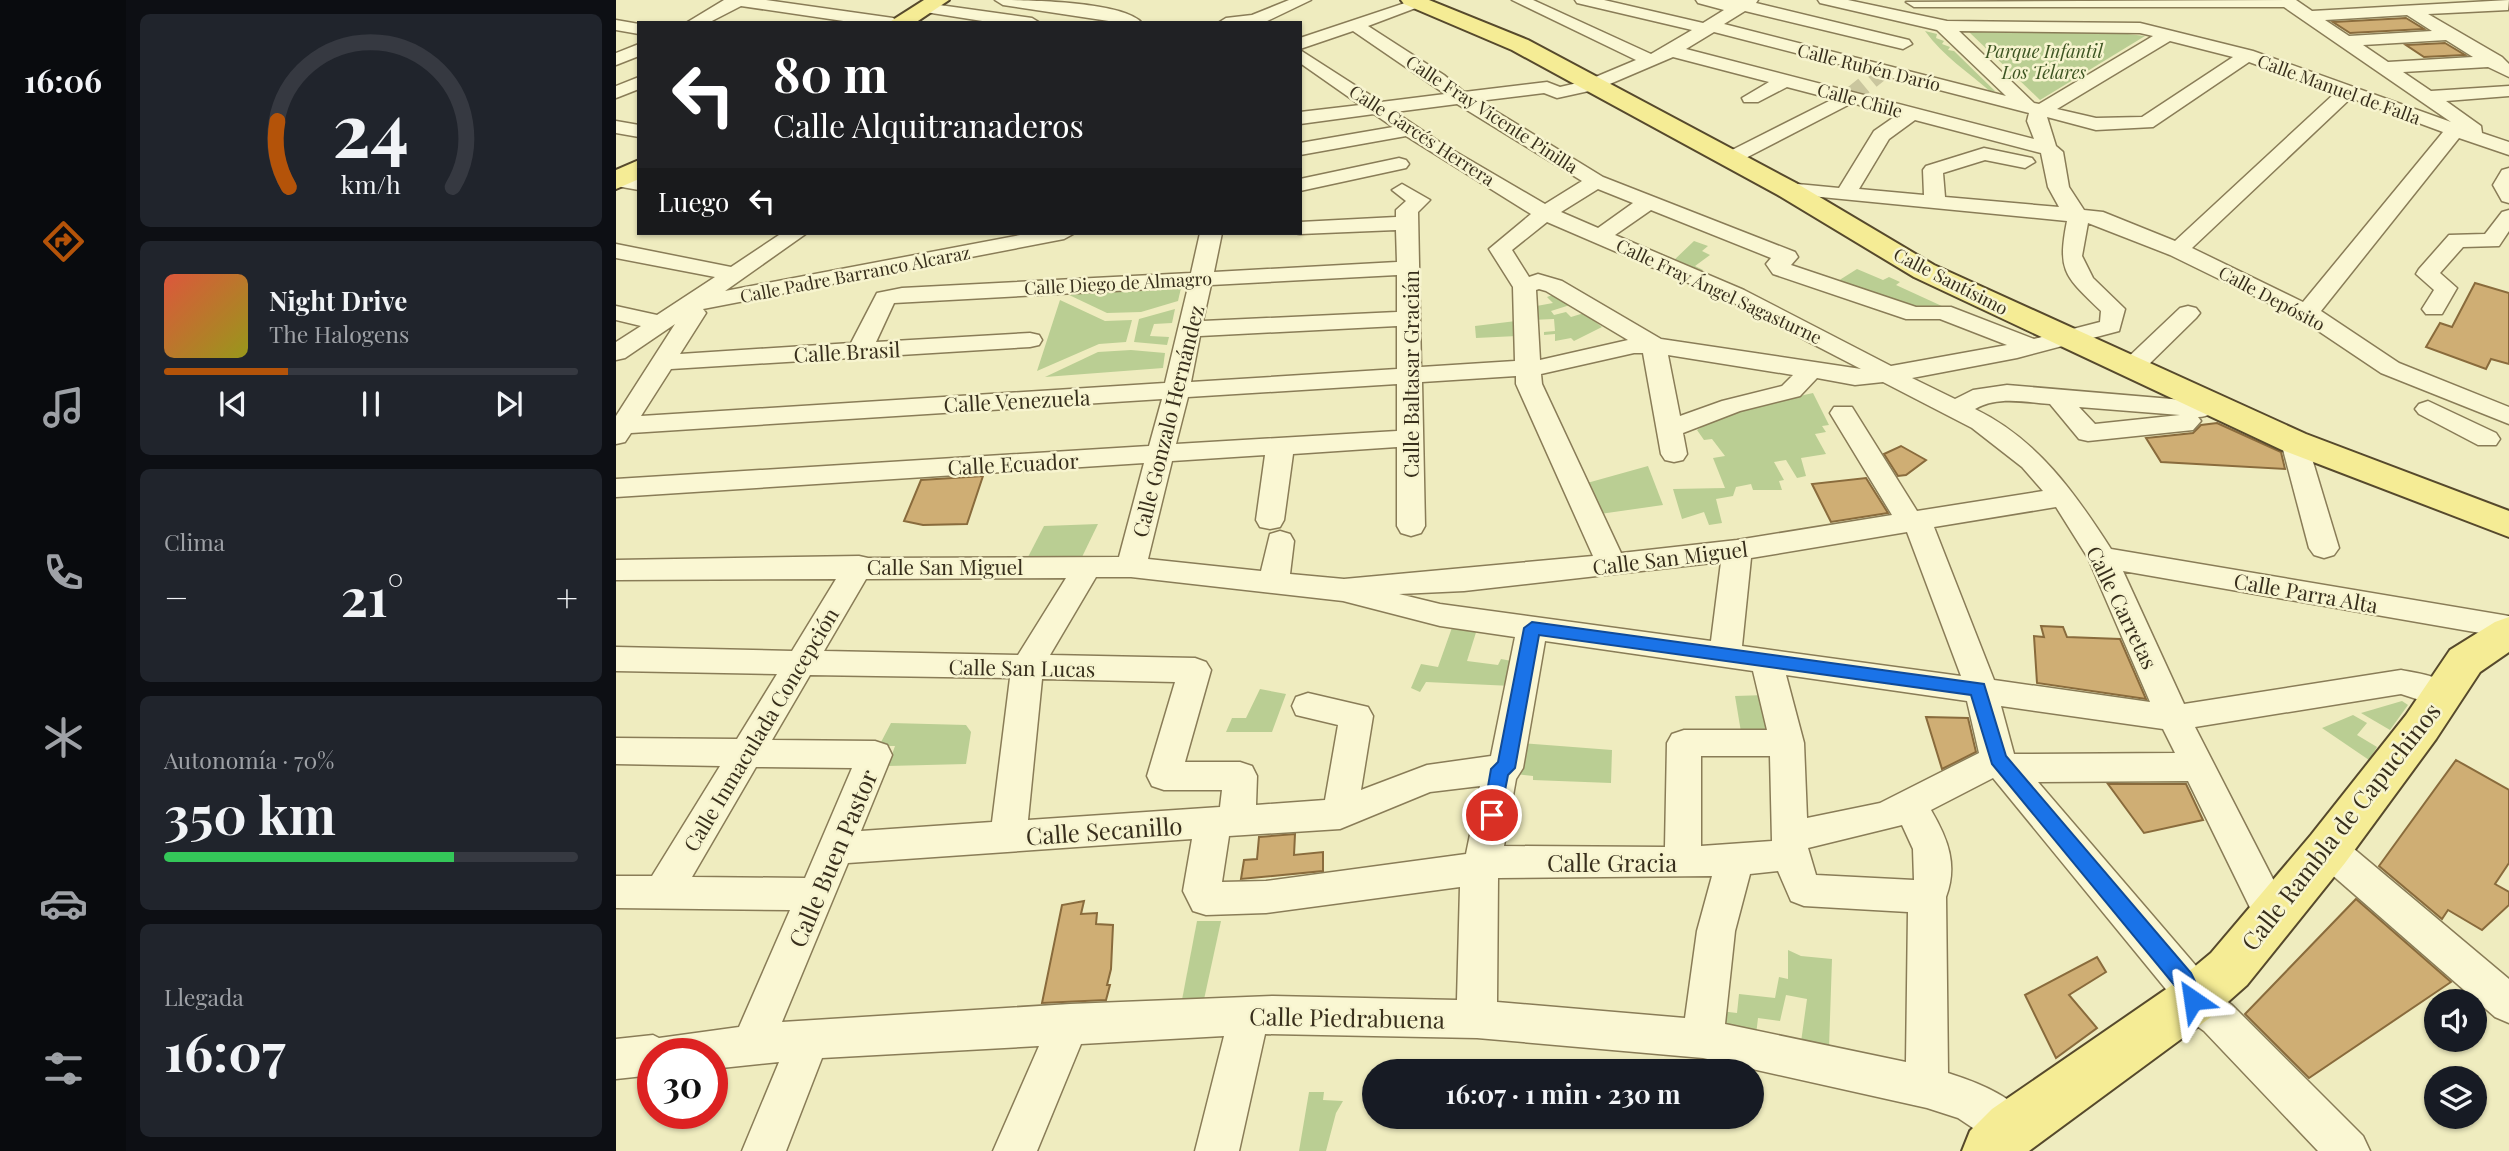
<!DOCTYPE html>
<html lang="es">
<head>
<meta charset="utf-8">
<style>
  :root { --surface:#171b24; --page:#20242c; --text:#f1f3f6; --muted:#9ea1a6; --line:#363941; --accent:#b45309 }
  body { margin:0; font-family:"Playfair Display",serif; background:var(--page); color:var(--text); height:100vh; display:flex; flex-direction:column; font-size:26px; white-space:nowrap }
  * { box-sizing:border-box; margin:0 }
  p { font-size:23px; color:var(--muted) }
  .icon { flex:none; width:38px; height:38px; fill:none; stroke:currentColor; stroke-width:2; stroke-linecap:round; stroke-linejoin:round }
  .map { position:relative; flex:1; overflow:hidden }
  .details { display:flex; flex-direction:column; gap:14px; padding:14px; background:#0d0f14; width:490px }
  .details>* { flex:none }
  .top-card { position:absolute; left:21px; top:21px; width:665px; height:214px; border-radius:0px; box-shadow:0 2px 5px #0004; background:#202124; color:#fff; overflow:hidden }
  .buttons { position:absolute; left:1808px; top:989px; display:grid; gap:14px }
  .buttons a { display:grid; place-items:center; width:63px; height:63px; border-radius:50%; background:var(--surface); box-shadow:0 2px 5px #0004; font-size:35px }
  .speed { position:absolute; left:21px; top:1038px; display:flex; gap:14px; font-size:35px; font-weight:700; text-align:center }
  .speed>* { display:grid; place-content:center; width:91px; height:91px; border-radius:50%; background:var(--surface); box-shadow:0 2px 5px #0004; line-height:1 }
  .speed .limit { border:10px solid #d22; background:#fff; color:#111 }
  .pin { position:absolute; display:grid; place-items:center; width:60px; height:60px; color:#fff; margin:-30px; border:4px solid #fff; border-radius:50%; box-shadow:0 2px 7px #0007 }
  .me { position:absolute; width:77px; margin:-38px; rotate:328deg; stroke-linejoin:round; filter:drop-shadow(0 0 5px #0008) }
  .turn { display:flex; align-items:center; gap:24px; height:147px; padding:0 21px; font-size:32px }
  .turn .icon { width:91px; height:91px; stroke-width:2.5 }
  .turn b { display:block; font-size:49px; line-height:60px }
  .then { display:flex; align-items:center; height:66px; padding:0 21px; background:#0003; gap:14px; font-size:26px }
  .big { font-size:52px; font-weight:700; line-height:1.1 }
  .details .widget { flex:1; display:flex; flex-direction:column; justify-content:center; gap:10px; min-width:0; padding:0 24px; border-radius:10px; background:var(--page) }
  .details .dial { align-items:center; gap:0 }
  .dial svg { height:182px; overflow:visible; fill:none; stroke:var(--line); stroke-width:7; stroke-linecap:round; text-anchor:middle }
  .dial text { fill:var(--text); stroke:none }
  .song { display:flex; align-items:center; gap:21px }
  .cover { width:84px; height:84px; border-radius:10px; background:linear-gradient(135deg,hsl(10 70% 55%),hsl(60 70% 35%)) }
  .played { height:7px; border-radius:4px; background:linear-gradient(90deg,var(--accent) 30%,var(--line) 30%) }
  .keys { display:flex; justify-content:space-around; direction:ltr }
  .heat { display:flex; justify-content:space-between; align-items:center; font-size:38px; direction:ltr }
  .charge { height:10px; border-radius:5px; background:linear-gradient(90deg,#34c759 70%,var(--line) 0) }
  .trip { position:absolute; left:746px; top:1059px; width:402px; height:70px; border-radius:35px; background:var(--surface); box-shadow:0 2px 5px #0004; font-weight:700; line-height:70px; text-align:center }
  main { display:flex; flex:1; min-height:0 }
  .dock { display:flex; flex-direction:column; width:126px; justify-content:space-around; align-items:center; background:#090b0e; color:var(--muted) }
  .dock .icon { width:49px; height:49px }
  .dock .current { color:var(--accent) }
  .dock b { font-size:32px; color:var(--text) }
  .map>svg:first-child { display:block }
  .green { fill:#bace93 }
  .building { fill:#cfae74; stroke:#896b3c; stroke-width:2 }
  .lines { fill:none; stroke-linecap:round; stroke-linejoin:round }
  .minor-tunnel { stroke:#cac69e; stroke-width:18; stroke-dasharray:18 9; stroke-linecap:butt }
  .minor-casing { stroke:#897c57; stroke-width:3 }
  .major-casing { stroke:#56492c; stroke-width:4 }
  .minor { fill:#faf7d3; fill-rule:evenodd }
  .major { fill:#f5ec95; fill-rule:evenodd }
  .route { fill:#1a73e8; stroke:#114b97; stroke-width:2 }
  .labels { text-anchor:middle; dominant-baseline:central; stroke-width:5; stroke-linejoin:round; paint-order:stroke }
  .far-park-label { font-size:18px; font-style:italic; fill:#3d5522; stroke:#f7f4cf }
  .far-street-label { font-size:18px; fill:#382f1c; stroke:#f7f4cf }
  .street-label { font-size:21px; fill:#382f1c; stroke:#f7f4cf }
  .near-street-label { font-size:24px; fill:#382f1c; stroke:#f7f4cf }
</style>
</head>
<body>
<main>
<nav class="dock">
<b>16:06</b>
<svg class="icon current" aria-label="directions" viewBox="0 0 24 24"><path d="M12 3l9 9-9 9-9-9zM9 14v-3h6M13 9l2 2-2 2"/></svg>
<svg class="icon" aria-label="music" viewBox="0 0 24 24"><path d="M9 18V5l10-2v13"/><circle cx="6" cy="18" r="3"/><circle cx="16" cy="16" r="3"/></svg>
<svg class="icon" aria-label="phone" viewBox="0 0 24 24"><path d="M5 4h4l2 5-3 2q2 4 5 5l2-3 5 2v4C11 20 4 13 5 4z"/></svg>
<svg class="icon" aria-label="climate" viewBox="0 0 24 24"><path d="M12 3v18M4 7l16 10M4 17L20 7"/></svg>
<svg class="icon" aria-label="car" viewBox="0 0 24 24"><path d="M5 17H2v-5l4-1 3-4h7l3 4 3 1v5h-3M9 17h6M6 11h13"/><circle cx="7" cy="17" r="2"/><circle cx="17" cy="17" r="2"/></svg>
<svg class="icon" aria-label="filters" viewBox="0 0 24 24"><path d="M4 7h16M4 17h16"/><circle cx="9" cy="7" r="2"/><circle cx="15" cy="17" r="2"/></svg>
</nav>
<section class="details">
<div class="widget dial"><svg viewBox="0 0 100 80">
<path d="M14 69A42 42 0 1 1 86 69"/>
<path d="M14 69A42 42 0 0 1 9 40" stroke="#b45309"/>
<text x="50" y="56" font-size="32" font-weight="700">24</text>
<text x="50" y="72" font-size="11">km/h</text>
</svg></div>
<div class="widget">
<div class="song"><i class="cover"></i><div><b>Night Drive</b><p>The Halogens</p></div></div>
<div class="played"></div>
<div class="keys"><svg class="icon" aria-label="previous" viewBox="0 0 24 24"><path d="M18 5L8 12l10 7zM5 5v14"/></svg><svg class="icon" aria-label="pause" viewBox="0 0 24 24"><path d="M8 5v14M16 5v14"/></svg><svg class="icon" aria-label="next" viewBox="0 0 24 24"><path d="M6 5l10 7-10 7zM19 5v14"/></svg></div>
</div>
<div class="widget"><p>Clima</p>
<div class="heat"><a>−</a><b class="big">21°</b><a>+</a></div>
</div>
<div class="widget"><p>Autonomía · 70%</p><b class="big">350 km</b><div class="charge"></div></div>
<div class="widget"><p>Llegada</p><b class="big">16:07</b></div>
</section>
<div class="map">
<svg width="1893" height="1151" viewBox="0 0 1893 1151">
  <rect width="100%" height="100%" fill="#efecbf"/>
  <g class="green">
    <path d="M1309,31L1321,34L1320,38L1328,41L1326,44L1334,47L1332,50L1338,51L1379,91L1375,92C1352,72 1327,56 1309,31Z"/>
    <path d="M1485,31L1529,36L1424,100L1353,32Z"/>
    <path d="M1078,241L1092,246L1086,251L1094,255L1079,266L1087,270L1082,274L1055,263Z"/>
    <path d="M1241,269L1267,280L1273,277L1284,282L1280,285L1328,307L1297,310L1214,286Z"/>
    <path d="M565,288L562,301L525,312L491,313L451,294Z"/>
    <path d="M942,293L957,304L935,311L938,315L950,312L955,317L968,313L986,327L958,341L955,338L939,341V334L928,335V332L939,331L938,319L915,320V307L937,303L931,297Z"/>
    <path d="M444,300L489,321L516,320L510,342L483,344L421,371Z"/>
    <path d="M559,309L556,323L538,324L534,336L553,337L551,345L518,342L523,319Z"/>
    <path d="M900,321L901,336L860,338L859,326Z"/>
    <path d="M515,350L549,353L547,368L429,377L482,352Z"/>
    <path d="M1197,393L1213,425L1206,426L1210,432L1199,434L1210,454L1185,458L1190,476L1181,478L1170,460L1158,462L1168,480L1163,481L1166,490H1137L1135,484L1120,487L1117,496L1100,499L1106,523L1093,525L1088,512L1066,519L1057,489L1109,488L1097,458L1109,456L1096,439L1088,440L1081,430L1110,412Z"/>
    <path d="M1032,466L1047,505L984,514L971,483Z"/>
    <path d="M482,524L466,557H412L428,526Z"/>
    <path d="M838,622L862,626L851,661L882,665L885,659L901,662L896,686L810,682L804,692L795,688L805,664L822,667Z"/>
    <path d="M644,689L670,694L656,732H610L616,718H630Z"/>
    <path d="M1150,695L1164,737L1126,738L1119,696Z"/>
    <path d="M1786,701L1792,705L1774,730L1745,713Z"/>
    <path d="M1737,715L1751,723L1741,735L1761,747L1753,760L1706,728Z"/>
    <path d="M275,723L350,725L355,732L350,764L272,766L279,746H263Z"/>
    <path d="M905,743L996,750L995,783L917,780V776L900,774Z"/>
    <path d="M581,921H605L587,1004L565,1005Z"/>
    <path d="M1172,950L1185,956L1216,959L1213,1048L1185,1042L1191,999L1170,995L1164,1021L1142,1018L1140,1035L1095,1028L1096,1010L1121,1013L1123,994L1159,998L1163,977L1172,979Z"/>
    <path d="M693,1092H708L707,1100L727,1101L720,1113L710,1151H683Z"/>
  </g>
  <g class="building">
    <path d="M1790,18L1808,29L1734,33L1717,22Z"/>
    <path d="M1829,43L1849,55L1808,57L1790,45Z"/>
    <path d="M1859,283L1893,293V364L1875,359L1870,369L1810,347L1824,323L1836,327Z"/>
    <path d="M1601,423L1665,452L1669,469L1545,462L1530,438L1577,433L1585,425Z"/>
    <path d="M1285,446L1310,460L1290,475L1282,476L1268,454Z"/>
    <path d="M367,476L351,524L307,525L288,521L305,480Z"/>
    <path d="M1250,478L1272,513L1215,522L1196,484Z"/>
    <path d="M1425,626L1447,627L1451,637L1504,639L1530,699L1421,683L1418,636L1428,637Z"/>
    <path d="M1310,717L1352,718L1360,752L1326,769Z"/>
    <path d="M1840,760L1893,790V863L1879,884L1893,892V905L1866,930L1832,910L1826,919L1763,866Z"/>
    <path d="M1492,784H1570L1587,820L1528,833Z"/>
    <path d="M679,834L678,855L707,852V871L625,879L628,860L641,859L643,837Z"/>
    <path d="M1740,899L1835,982L1693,1078L1629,1014Z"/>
    <path d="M468,901L465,914L481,913L480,924L497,925L495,969L491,985H494L490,1000L426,1003L446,905Z"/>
    <path d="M1481,957L1490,972L1453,995L1481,1028L1440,1058L1409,995Z"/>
  </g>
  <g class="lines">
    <path class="minor-tunnel" d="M1234,97L1267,70"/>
    <g class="minor-casing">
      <g id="minor">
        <path d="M108,0H150L277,18L285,23H241L125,6L92,23H70Z"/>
        <path d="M379,0C409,0 507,1 526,23H506L387,5Z"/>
        <path d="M673,0H695L647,23H602L610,18L636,15Z"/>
        <path d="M798,0H811L813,3L752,26L828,75L848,92L931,82L944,87L970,81L1020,60L896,0H917L1035,54L1076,30L961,3L959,0H988L1087,23L1108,10L1082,3L1080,0H1142L1140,3L1293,40L1296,44L1287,49L1129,11L1108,24L1390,96L1321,30L1204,3L1202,0H1232L1331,21L1524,23L1637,51L1835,122L1668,7H1298L1290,2L1680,0L1696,11L1893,0L1892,10L1812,14L1886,57L1893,64V77L1872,67L1787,72L1815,91L1893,86V96L1830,101L1865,126L1866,133L1893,142V155L1843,138L1705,311L1783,363L1893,407V424L1765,373L1683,318L1554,255L1472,223L1466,256L1477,278L1509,309L1503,331L1401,358L1296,378L1339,399L1357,390L1391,385L1579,401L1591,395L1600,398L1604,403C1598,412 1593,417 1582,417L1585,421L1577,430L1472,441L1463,439L1434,404C1408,402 1382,396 1359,409C1421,439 1459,493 1495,549L1893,616V638L1507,571L1568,704L1785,670C1805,674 1831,676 1841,695L1837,704L1825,707L1785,694L1579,727L1675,914L1669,926L1656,931L1643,926L1572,781L1422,782L1581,967L1591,987L1616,1005L1747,1136L1754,1151H1702L1588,1031L1563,1013L1553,993L1377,778L1315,810C1332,839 1342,865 1330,897L1332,1073C1363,1083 1404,1098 1417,1129L1411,1144L1396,1150L1381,1144L1342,1118L1311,1108L1087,1058L861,1038L649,1034L623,1151H579L608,1036L465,1044L421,1151H377L423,1046L206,1058L170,1151H126L163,1062L96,1069V1054H37V1075L0,1079V1039L37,1035L43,1038L123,1027L174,910L0,908V876H36L104,766L0,764V738L121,739L161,674L0,671V647L176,651L220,579L0,580V560L243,556L252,558L503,557L528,463L0,497V479L533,446L546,399L15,433L9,442L0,444V416L59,324L9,358L0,360V342L25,326L0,320V306L41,315L99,277L0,258V244L115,267L166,233H191L109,291L415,233H459L448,239L87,309L90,313L64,354L235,343L261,293L286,288L575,273L584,233H606L598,272L781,262L780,230L684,234L677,233H684V222L780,217V210L790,201L776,190L786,184L814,200L802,212L805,367L899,361L897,287L873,249L915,214L790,136L684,155V143L777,127L758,114L684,124V112L744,105L684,63V50L765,102L829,94L737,31L684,49V38ZM1791,15L1816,31L1733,36L1709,20ZM1343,31L1524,33L1537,36L1423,104L1418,103ZM1098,32L1413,113L1411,121L1418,139L1070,49ZM1830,40L1857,57L1772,62L1747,45ZM1554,41L1617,57L1526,117L1480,118L1441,109ZM1057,57L1153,82L1126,98L1128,102H1142L1171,87L1217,99L1108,154L1105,158L1108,162H1122L1236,103L1281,115L1258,131L1223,188L1171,183L1164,185L1161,189L1164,193L1451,221C1441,272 1449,276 1485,311L1484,322L1418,339L1335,307H1300L1175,265L1182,257L1179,252L987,177L863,101L928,93L941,98L982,89ZM1633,62L1719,93L1559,241L1487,212L1468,210L1453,187L1447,152L1440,146L1431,117L1480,130L1537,127ZM1735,98L1827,132L1687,302L1576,248ZM841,104L966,181L929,204L828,145L779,112ZM1299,120L1425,153L1432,187L1443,207L1329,197L1327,173L1369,160L1409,168L1419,162L1416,158L1368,148L1310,166L1307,170L1308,195L1243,189L1273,139ZM982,189L1017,203L982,228L945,212ZM1035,210L1155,258L1150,264L1157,274L1290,319H1324L1391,345L1275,366L1128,290L999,235ZM931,222L1112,300L1245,369L1045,339L946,281L922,274L913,277L896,250ZM781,275V312L587,321L595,285ZM572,287L549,383L25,416L55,369L414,347L423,345L426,340L423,335L414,333L260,342L278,303ZM923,289L930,291L1012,340L924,360L920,290ZM781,326V369L575,382L584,336ZM1018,353H1027L1045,454L1049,460L1058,462L1067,460L1071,454L1067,433L1124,411L1184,396L1201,378L1239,385L1267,382L1356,428L1406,467L1427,491L1301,511L1236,407H1218L1214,413L1276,515L1121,540L1005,553L926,384L925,374ZM1052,355L1177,375L1166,386L1106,401L1064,416ZM900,376V384L977,556L728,579L674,574L678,541L674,534L664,531L654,534L645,571L532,559L556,461L649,455L640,520L644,527L654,529L664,527L668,520L677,454L781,447V526L785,533L795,536L805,533L809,526L806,382ZM781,384V431L560,444L572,397ZM1463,407L1564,415L1479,424ZM1440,507L1472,558L1534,702L1378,680L1318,527ZM1291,532L1345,676L1126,646L1135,558ZM1105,562L1095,641L824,604L783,594L848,591ZM480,577H515L727,601L824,626L899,637L875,756L811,765L745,790L757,716L752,707L692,693L680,697L676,706L680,715L722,725L709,800L640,805L641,776L636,766L624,762H569L595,670L590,662L579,658L434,655ZM450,578L402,655L208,651L250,579ZM929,641L1137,671L1151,730H1068L1056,734L1051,743L1049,847L888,846L900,779L907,768ZM194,675L394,678L376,822L245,831L276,755L271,745L259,741L156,740ZM1170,675L1351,701L1363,753L1264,803L1191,818L1188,743ZM426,679L559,682L531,776L536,786L548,790H606L604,807L412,820ZM1385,706L1547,729L1559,753L1398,754ZM1085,756H1154L1156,841L1085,846ZM140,767L236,768L189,878L76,877ZM864,786L850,854L650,881L606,882L613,836L724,829L814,792ZM1286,825L1297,849L1298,880L1200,875L1192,848ZM576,839L567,891L577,911L590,915L650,913L844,887L841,1000L657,996L454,1004L166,1022L232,863ZM1162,871L1175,901L1188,906L1292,912L1290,1062L1109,1024L1119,931L1134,874ZM1096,876L1081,931L1069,1018L881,1002L882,878Z"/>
        <path d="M309,3L416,18L424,23H379L303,11L301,8Z"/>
        <path d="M0,20L23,24V34L0,30Z"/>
        <path d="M23,44V56L0,65V53Z"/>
        <path d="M23,77V89L0,98V86Z"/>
        <path d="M0,121L23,125V137L0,133Z"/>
        <path d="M783,158L790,160L793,164L790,168L684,191V179Z"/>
        <path d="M1893,168V203L1886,201L1877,185L1886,170Z"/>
        <path d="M0,174L23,178V190L0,186Z"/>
        <path d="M1893,210V231L1883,246L1847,247L1824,273L1841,288L1826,314H1810L1806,309L1818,290L1800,274L1803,269L1833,235L1869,234L1886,212Z"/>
        <path d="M1572,306L1580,308L1584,313L1580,318L1525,372H1507L1504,367L1507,362L1564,308Z"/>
        <path d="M1812,401L1880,433L1884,439L1880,445H1862L1803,414L1799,409L1803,404Z"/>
        <path d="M1678,434L1687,436L1691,442L1723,548L1718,555L1708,558L1698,555L1693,548L1665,442L1669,436Z"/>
        <path d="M1712,834L1725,838L1893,979V1023L1879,1017L1699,860L1694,849L1699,838Z"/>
      </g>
    </g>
    <g class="major-casing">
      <g id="major">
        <path d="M308,0H333L299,23H272Z"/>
        <path d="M785,0H813L912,40L1180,183L1318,265L1690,434L1893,511V537L1666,450L1298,277L1162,195L896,50L788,4Z"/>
        <path d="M23,160V179L0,189V170Z"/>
        <path d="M1893,617V652L1864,672L1820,739L1729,863L1631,985L1595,1017L1413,1151H1346L1354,1131L1376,1109L1559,983L1595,953L1695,835L1790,715L1834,650L1879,622Z"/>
      </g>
    </g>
    <use href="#minor" class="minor"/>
    <use href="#major" class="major"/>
  </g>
  <path class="route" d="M916,622L1368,684L1390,756L1575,973L1588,1000L1585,1007L1577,1010L1570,1007L1560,987L1376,764L1355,695L923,635L899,768L892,775L883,821H870L867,815L875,769L882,762L908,628Z"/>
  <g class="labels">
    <g class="far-park-label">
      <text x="1428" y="51">Parque Infantil<tspan x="1428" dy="21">Los Telares</tspan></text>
    </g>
    <g class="far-street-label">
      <text transform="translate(1253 67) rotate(14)">Calle Rubén Darío</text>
      <text transform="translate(1723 89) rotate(20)">Calle Manuel de Falla</text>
      <text transform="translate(1244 100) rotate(15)">Calle Chile</text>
      <text transform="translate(876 114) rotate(33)">Calle Fray Vicente Pinilla</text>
      <text transform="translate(806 135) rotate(33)">Calle Garcés Herrera</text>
      <text transform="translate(239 274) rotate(-11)">Calle Padre Barranco Alcaraz</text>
      <text transform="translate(1335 281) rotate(27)">Calle Santísimo</text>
      <text transform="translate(502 283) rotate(-3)">Calle Diego de Almagro</text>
      <text transform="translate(1103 291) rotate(25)">Calle Fray Ángel Sagasturne</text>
      <text transform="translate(1656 298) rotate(28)">Calle Depósito</text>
    </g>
    <g class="street-label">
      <text transform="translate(231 351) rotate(-3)">Calle Brasil</text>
      <text transform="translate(794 374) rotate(-90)">Calle Baltasar Gracián</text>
      <text transform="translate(401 400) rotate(-3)">Calle Venezuela</text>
      <text transform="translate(551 421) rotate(-76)">Calle Gonzalo Hernández</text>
      <text transform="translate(397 463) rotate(-3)">Calle Ecuador</text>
      <text transform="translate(1054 557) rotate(-7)">Calle San Miguel</text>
      <text x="329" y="566">Calle San Miguel</text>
      <text transform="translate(1690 592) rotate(10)">Calle Parra Alta</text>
      <text transform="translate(1507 607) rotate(64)">Calle Carretas</text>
      <text transform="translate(406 667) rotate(1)">Calle San Lucas</text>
      <text transform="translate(144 729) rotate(-59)">Calle Inmaculada Concepción</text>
    </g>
    <g class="near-street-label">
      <text transform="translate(1724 826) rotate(-52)">Calle Rambla de Capuchinos</text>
      <text transform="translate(488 830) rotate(-4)">Calle Secanillo</text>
      <text transform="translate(216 858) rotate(-67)">Calle Buen Pastor</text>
      <text x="996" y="862">Calle Gracia</text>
      <text transform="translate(731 1017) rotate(1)">Calle Piedrabuena</text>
    </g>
  </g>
</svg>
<div class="buttons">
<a><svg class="icon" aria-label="sound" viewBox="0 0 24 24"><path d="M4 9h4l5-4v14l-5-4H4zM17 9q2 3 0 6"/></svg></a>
<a><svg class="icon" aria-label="layers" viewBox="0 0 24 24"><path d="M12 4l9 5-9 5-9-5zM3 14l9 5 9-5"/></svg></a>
</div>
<div class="speed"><div class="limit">30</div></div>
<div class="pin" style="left:876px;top:815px;background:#d93025"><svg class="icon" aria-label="arrive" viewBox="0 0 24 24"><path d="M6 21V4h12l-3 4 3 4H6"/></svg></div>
<svg class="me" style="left:1577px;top:1000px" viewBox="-20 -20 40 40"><path d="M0-17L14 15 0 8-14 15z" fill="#1a73e8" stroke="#fff" stroke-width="4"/></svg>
<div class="trip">16:07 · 1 min · 230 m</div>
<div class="top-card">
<div class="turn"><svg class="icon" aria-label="left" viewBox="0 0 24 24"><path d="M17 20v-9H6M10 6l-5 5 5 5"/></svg><div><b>80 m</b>Calle Alquitranaderos</div></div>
<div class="then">Luego<svg class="icon" aria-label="left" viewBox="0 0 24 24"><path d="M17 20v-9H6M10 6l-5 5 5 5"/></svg></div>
</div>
</div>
</main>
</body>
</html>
